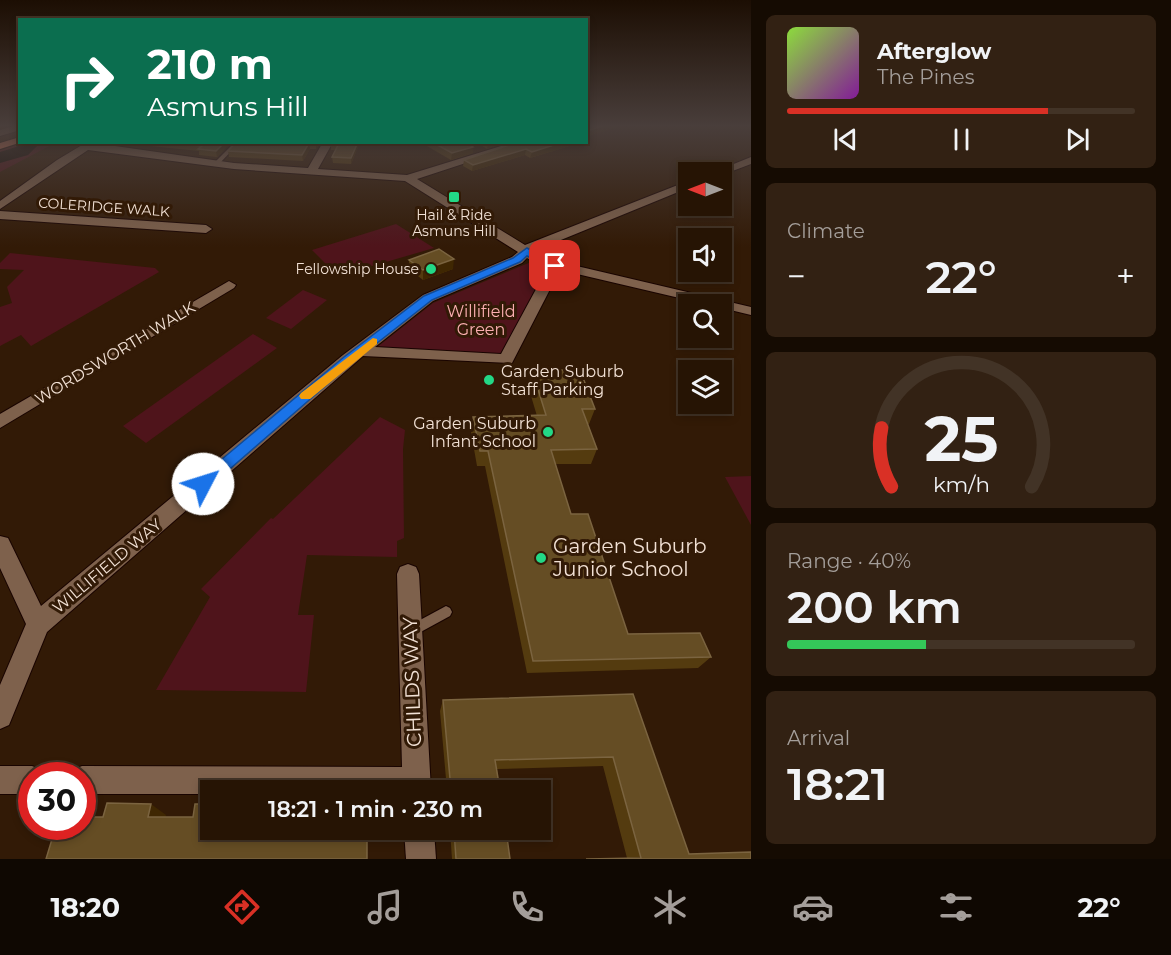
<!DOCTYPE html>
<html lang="en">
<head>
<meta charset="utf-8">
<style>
  :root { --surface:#261404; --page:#322113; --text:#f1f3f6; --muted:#a49e9a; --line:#423326; --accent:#d93025 }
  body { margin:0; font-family:Montserrat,sans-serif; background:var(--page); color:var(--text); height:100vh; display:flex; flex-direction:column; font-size:22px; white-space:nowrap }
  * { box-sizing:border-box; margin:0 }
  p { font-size:20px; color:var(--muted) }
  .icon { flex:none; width:33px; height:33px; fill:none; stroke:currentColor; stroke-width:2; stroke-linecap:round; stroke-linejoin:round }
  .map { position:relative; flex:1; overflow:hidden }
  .panel { display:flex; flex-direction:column; gap:15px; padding:15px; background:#150b02; width:420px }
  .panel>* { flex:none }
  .top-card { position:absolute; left:18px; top:18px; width:570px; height:126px; border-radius:0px; box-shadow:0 3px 9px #0003,0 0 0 2px var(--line); background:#0b6e4f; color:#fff; overflow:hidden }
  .needle { width:39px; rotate:270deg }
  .tools { position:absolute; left:678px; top:162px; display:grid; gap:12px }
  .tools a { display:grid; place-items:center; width:54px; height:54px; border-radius:0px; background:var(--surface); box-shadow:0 3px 9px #0003,0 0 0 2px var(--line); font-size:30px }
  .speed { position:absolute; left:18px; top:762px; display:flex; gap:12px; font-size:30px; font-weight:700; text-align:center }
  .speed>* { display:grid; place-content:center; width:78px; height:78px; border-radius:50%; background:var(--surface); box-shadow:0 3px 9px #0003,0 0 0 2px var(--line); line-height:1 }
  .speed .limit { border:9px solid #d22; background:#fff; color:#111 }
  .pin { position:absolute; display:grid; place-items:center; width:51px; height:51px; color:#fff; margin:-26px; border-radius:12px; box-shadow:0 3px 9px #0006 }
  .me { position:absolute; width:66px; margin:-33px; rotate:50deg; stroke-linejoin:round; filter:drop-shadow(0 0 4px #0008) }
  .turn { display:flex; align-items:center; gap:21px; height:126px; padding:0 30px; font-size:27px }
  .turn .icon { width:78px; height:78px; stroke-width:2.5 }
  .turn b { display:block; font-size:42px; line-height:51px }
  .big { font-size:45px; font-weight:600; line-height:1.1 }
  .panel .widget { flex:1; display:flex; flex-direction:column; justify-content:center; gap:9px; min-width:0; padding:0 21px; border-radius:9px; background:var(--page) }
  .panel .dial { align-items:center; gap:0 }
  .dial svg { height:156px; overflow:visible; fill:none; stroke:var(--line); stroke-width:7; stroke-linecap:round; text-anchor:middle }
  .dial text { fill:var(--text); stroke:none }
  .song { display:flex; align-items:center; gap:18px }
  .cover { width:72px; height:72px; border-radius:9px; background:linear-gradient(135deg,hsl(90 70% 55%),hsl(290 70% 35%)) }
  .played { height:6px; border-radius:3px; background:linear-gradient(90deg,var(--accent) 75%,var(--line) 75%) }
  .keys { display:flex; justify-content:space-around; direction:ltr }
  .heat { display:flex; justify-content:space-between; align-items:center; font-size:33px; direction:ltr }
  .charge { height:9px; border-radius:4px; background:linear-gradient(90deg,#34c759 40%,var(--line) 0) }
  .trip { position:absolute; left:200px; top:780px; width:351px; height:60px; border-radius:0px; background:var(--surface); box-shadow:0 3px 9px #0003,0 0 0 2px var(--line); font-weight:600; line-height:60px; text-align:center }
  .tabs { display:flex; height:96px; justify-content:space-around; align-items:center; background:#0f0802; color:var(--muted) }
  .tabs .icon { width:42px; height:42px }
  .tabs .current { color:var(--accent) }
  .tabs b { font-size:27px; color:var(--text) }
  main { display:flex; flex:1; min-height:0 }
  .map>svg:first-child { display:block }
  .green { fill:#4f141b }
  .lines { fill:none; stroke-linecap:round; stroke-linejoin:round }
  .river { fill:#0c0600; fill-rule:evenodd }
  .lane-casing { stroke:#190400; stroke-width:2 }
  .street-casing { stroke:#190400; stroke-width:2 }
  .highway-casing { stroke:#190400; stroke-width:2 }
  .lane { fill:#7e614c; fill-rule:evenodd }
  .street { fill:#7e614c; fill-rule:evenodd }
  .highway { fill:#f18362; fill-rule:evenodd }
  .wall { fill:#543b0f }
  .shaded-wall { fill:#3f2702 }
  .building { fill:#654d24; stroke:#7b6440; stroke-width:1.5 }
  .route { fill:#1a73e8; stroke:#114b97; stroke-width:1.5 }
  .slow { fill:#f59e0b }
  .poi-dot { fill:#23d886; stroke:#321a06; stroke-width:2 }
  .labels { text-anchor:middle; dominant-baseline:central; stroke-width:6; stroke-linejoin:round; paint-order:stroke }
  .far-street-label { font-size:14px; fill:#f2e1d5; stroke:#321a06 }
  .far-poi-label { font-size:14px; fill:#f2e1d5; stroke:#321a06 }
  .park-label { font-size:16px; fill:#fbafb1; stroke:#321a06 }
  .street-label { font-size:16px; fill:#f2e1d5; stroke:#321a06 }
  .poi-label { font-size:16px; fill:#f2e1d5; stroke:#321a06; text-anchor:start }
  .near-poi-label { font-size:20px; fill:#f2e1d5; stroke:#321a06; text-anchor:start }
  .near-street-label { font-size:20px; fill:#f2e1d5; stroke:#321a06 }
</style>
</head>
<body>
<main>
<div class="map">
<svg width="751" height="859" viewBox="0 0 751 859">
  <rect width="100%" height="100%" fill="#321a06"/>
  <g class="green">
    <path d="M24,143H55L0,172V150Z"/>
    <path d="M396,224L434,248L338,276L312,250Z"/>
    <path d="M10,253L155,268L159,272L31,346L21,335L0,346V307L12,303L7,287L24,270L0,269V263Z"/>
    <path d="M531,262L548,266L503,357L376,348L433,303Z"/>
    <path d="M303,290L327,300L291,329L266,318Z"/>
    <path d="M253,334L277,348L146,443L123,426Z"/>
    <path d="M380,417L405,430L403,449L404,538L397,541V557L307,555L298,615H314L306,692L156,690L210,597L201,589L271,518L273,519Z"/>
    <path d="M751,476V525L725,477Z"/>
  </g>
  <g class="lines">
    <path class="river" d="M22,142H41L28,155L0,163V152L16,147Z"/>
    <g class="lane-casing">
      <g id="lane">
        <path d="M235,142H240L218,165H214V163Z"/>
        <path d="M446,606L450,608L452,612L450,616L417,634L413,636L409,634L407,630L409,626Z"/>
      </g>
    </g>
    <g class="street-casing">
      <g id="street">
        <path d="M13,126H20V130L0,136V130Z"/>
        <path d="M87,142L234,163L308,168L323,142H333L318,169L407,175L514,142H530L417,179L525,245L688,181V188L534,251L547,259L751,307V315L722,308V304H705L560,270L512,363L363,356L47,632L9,725L0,729V685L26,624L0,568V536L8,538L41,606L343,355L423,295L512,257L518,252L405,181L234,169L88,150L0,209V201L57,160ZM527,258L538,265L548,267L501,354L375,347L433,301L522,263Z"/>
        <path d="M751,157V164L722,175V172H714Z"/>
        <path d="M0,211L206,225L212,229L206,233L0,219Z"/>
        <path d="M229,281L236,285L234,288L0,428V414Z"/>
        <path d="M408,564L416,567L419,574L431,790H210V794H82V776H70L72,770L82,766L402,767L397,574L400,567Z"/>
        <path d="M0,766H32L42,770L44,776H32V794H0Z"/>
        <path d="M404,830H434L436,859H406Z"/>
      </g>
    </g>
    <g class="highway-casing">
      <path id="highway" d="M20,137V142H22L0,149V143Z"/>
    </g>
    <use href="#lane" class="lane"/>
    <use href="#street" class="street"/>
    <use href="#highway" class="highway"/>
  </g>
  <g class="wall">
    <path d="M231,142L217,157L199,155V151L120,143Z"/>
    <path d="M236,142H321L316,149H310L303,161L229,157L228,151Z"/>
    <path d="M332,142H360L351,164L333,163L332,157L336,150H331V144Z"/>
    <path d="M420,142H466L473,153L451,160Z"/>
    <path d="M476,142H505L487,149Z"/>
    <path d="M518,142H577L576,144L530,158L525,155L472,171L463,166L464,160Z"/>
    <path d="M409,260L453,269L423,280L409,269Z"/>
    <path d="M532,370L595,409L589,424H588L597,449L591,464H555L571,514L628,634L711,657L698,668L527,673L485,466H477L471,432L473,417L537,416L528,386Z"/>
    <path d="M633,694L689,854L751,853L627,858L603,766L497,769L500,790H447L440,711L443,700Z"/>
    <path d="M450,830H506L510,859H452Z"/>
  </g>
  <g class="shaded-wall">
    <path d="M603,126H622L586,137V131Z"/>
    <path d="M225,142H231L217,157L216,151Z"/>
    <path d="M317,142H321L316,149V143Z"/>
    <path d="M358,142H360L351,164V158Z"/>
    <path d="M488,142H505L487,149Z"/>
    <path d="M563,142H577L576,144L530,158L532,152Z"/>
    <path d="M309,143L310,149L303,161L302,155Z"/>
    <path d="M473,147V153L451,160L452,153Z"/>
    <path d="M526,149L525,155L472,171L473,165Z"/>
    <path d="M454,259L453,269L423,280V270Z"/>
    <path d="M151,804L166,815L164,827L148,817Z"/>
  </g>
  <g class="building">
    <path d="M586,126H603L586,131Z"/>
    <path d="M170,142H225L216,151L198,149L202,146Z"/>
    <path d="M236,142H317L316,143H309L302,155L228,151Z"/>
    <path d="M332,142H358L351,158L332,157L338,145L331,144Z"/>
    <path d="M432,142H466L473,147L452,153Z"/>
    <path d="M518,142H563L532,152L526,149L473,165L464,160Z"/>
    <path d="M439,249L454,259L423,270L409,260Z"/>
    <path d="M532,370H580L595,409H582L597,449L551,450L571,514H588L628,634L700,633L711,657L533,661L488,451H480L473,417L546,415Z"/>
    <path d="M633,694L689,854L751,852V859H586L641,858L613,757L495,760L500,790H451L443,700Z"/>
    <path d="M107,803L151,804L148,817H193L195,804H210V830H367V859H46L56,826H82V817H103Z"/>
    <path d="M454,830H506L510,859H456Z"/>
  </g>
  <linearGradient id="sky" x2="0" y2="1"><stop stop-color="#1c0e03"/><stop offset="0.51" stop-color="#493e3b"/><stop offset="1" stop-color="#493e3b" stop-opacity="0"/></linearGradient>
  <rect width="751" height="247" fill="url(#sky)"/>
  <path class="route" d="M527,248L560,266L552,268L527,256L520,262L432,300L353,362L208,488H197L195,484L197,480L344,357L424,296L513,258Z"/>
  <path class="slow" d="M373,338L377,339V344L310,399H301L299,396L301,393Z"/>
  <g class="poi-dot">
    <rect x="448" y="191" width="12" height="12" rx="3"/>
    <circle cx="431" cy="269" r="6"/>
    <circle cx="489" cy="380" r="6"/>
    <circle cx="548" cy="432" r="6"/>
    <circle cx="541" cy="558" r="6"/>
  </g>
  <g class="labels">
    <g class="far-street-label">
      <text transform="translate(104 207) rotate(4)">COLERIDGE WALK</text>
    </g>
    <g class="far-poi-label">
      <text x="454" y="215">Hail &amp; Ride<tspan x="454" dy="16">Asmuns Hill</tspan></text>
      <text x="419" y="269" text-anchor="end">Fellowship House</text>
    </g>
    <g class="park-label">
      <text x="481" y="311">Willifield<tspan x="481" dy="18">Green</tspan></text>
    </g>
    <g class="street-label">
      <text transform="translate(115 353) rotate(-31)">WORDSWORTH WALK</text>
      <text transform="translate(107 566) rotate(-40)">WILLIFIELD WAY</text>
    </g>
    <g class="poi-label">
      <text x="501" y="371">Garden Suburb<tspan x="501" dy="18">Staff Parking</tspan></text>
      <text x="536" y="423" text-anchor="end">Garden Suburb<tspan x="536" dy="18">Infant School</tspan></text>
    </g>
    <g class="near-poi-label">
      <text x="553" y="546">Garden Suburb<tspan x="553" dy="23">Junior School</tspan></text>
    </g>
    <g class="near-street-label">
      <text transform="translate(412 682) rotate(-92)">CHILDS WAY</text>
    </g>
  </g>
</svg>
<div class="tools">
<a><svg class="needle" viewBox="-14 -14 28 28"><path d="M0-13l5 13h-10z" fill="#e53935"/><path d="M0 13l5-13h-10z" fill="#a49e9a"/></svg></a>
<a><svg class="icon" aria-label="sound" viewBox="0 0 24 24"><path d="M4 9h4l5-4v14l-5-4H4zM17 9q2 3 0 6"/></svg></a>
<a><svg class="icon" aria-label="search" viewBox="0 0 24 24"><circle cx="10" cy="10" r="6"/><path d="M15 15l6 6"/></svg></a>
<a><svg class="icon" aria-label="layers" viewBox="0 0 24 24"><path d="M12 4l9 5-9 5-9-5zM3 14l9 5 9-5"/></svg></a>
</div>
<div class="speed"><div class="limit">30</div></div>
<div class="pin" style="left:555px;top:266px;background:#d93025"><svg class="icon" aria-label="arrive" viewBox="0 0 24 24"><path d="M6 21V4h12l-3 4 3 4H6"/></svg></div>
<svg class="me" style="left:203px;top:484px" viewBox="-20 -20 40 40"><circle r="19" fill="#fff"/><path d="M0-13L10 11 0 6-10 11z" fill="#1a73e8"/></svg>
<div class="trip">18:21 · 1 min · 230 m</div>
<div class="top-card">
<div class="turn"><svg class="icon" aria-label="right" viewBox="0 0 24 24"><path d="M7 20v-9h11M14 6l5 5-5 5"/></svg><div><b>210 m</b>Asmuns Hill</div></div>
</div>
</div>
<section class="panel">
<div class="widget">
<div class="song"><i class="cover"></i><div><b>Afterglow</b><p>The Pines</p></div></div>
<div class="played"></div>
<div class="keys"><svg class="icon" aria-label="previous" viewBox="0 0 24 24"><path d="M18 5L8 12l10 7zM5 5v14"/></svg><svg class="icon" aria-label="pause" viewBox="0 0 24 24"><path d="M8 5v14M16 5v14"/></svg><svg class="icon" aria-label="next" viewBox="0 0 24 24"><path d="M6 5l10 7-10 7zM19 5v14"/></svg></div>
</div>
<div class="widget"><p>Climate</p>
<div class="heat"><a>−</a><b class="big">22°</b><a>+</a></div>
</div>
<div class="widget dial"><svg viewBox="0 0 100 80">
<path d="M14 69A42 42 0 1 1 86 69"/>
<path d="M14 69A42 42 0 0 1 9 39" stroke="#d93025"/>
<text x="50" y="56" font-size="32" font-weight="700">25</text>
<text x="50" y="72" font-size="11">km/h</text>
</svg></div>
<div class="widget"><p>Range · 40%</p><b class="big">200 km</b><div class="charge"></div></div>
<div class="widget"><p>Arrival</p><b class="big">18:21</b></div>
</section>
</main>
<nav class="tabs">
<b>18:20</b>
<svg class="icon current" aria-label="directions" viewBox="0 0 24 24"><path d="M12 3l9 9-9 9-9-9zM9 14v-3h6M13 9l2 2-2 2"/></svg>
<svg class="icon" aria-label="music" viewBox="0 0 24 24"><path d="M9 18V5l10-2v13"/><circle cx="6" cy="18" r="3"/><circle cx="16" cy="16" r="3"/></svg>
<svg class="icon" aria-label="phone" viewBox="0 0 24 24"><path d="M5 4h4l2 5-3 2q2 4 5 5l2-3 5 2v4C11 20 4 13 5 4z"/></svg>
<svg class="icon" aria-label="climate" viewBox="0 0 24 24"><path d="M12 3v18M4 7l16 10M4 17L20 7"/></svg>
<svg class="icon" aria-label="car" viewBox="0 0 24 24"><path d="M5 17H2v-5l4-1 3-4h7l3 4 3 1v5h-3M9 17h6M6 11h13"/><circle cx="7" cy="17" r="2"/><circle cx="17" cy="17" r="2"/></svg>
<svg class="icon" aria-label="filters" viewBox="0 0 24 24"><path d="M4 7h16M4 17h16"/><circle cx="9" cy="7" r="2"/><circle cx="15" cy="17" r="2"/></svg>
<b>22°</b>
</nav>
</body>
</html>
